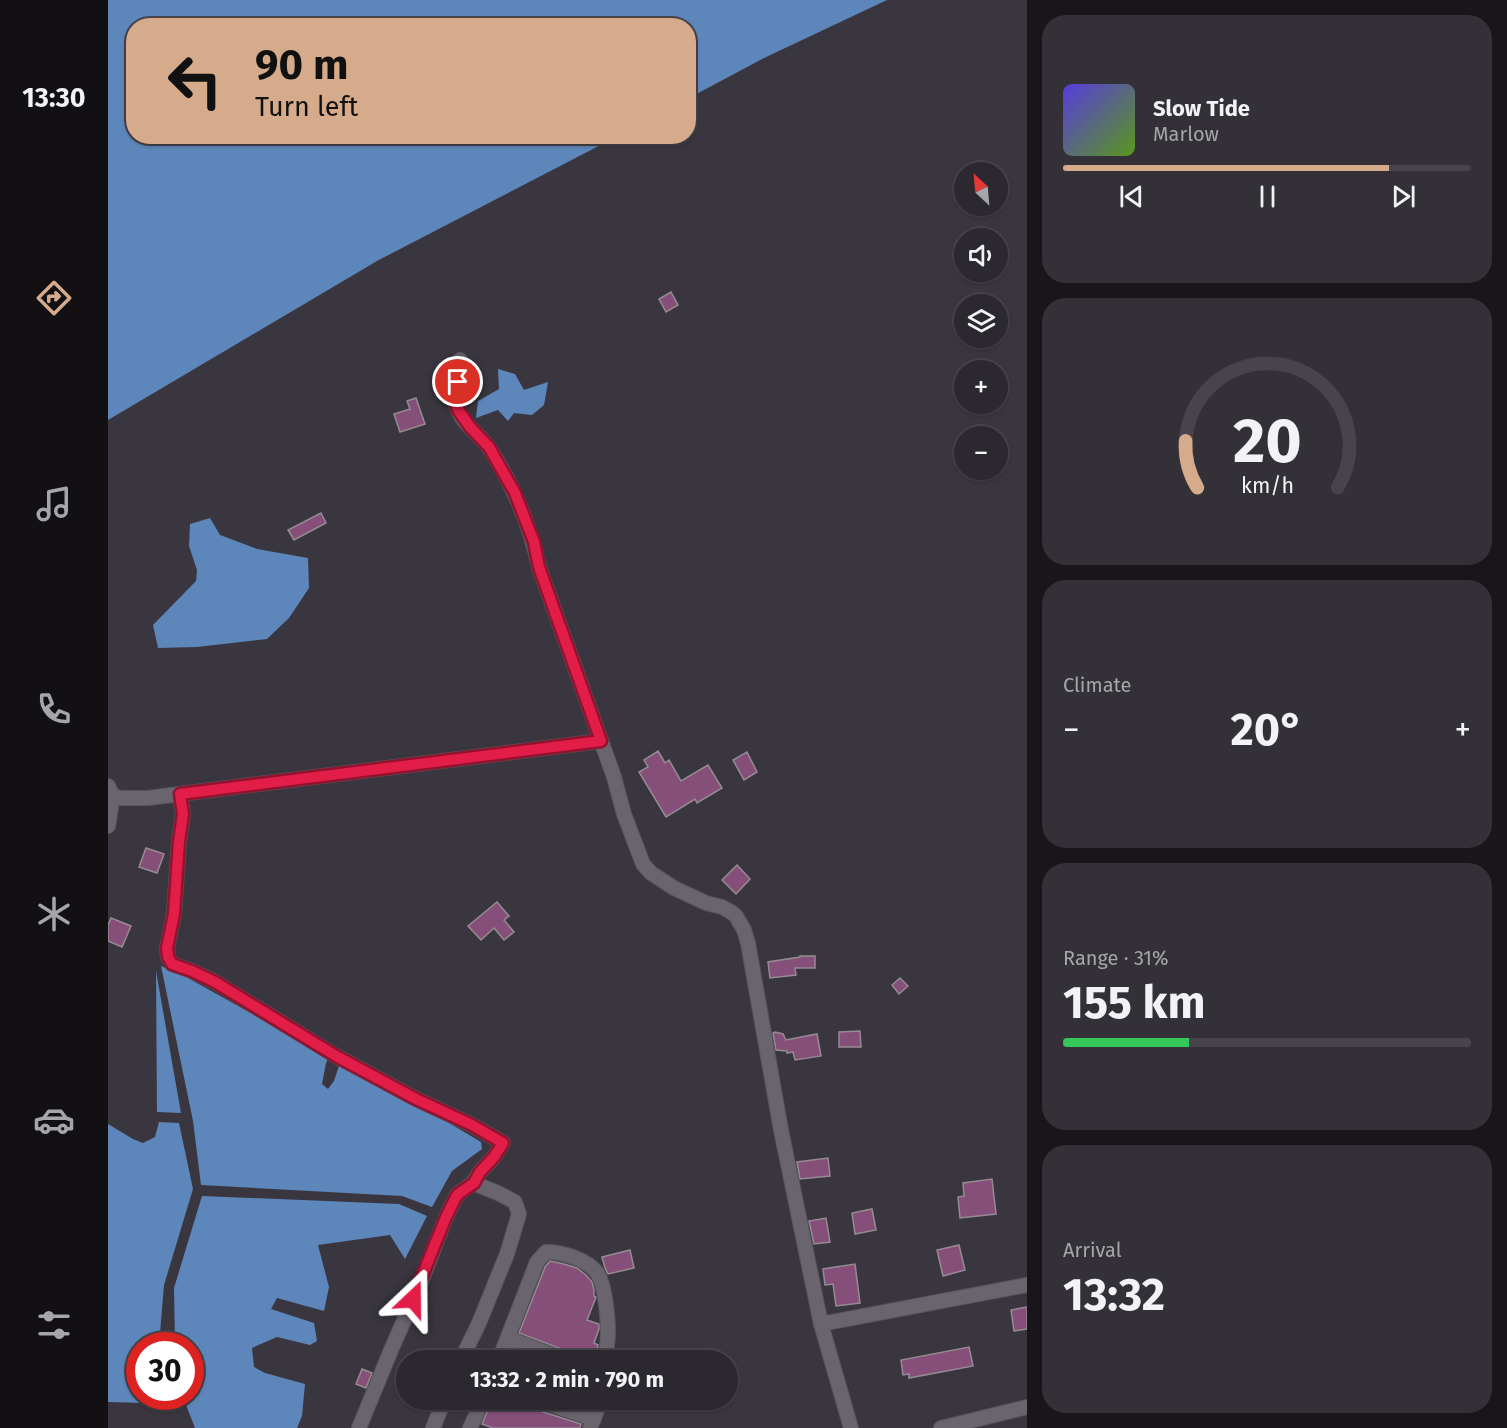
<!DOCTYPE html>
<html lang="en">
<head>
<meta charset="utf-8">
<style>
  :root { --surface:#2c282f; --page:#343037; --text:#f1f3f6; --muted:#a6a6aa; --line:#48444b; --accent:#d6ab8b }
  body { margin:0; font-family:"Fira Sans",sans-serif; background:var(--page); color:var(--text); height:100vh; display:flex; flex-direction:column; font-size:22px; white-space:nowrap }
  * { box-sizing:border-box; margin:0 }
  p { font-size:20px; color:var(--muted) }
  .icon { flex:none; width:33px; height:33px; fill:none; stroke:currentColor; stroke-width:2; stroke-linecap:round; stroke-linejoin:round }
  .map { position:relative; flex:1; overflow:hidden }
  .details { display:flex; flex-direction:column; gap:15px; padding:15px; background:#18161a; width:480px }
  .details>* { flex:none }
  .top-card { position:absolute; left:18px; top:18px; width:570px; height:126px; border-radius:24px; box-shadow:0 2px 4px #0004,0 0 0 2px var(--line); background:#d6ab8b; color:#111; overflow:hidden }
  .needle { width:39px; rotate:334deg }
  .fabs { position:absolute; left:846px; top:162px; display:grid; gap:12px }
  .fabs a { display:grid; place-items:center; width:54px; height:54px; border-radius:50%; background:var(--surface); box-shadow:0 2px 4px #0004,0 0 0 2px var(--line); font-size:30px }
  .speed { position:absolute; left:18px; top:1332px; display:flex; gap:12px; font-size:30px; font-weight:700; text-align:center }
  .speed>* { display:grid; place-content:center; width:78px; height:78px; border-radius:50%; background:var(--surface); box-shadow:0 2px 4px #0004,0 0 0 2px var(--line); line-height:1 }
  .speed .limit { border:9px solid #d22; background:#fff; color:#111 }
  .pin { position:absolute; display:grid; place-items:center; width:51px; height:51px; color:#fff; margin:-26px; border:3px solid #fff; border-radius:50%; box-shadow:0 2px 6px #0007 }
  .me { position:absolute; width:66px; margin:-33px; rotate:23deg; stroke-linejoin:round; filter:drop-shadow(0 0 4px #0008) }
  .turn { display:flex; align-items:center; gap:21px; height:126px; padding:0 30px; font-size:27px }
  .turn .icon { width:78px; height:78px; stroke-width:2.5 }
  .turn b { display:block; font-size:42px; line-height:51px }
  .big { font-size:45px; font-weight:700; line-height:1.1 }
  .details .card { flex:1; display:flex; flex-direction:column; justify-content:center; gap:9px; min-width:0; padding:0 21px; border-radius:24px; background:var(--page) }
  .details .dial { align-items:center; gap:0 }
  .dial svg { height:156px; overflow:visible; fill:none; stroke:var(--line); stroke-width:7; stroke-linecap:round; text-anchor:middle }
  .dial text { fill:var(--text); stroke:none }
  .song { display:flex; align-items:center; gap:18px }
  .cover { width:72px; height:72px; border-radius:9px; background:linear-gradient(135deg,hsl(250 70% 55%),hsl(90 70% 35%)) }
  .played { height:6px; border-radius:3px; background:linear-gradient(90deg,var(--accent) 80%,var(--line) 80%) }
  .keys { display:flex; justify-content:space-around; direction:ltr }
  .heat { display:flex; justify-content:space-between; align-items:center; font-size:33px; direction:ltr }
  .charge { height:9px; border-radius:4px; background:linear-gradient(90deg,#34c759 31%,var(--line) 0) }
  .trip { position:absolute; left:288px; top:1350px; width:342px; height:60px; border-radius:30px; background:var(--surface); box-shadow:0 2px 4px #0004,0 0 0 2px var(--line); font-weight:700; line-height:60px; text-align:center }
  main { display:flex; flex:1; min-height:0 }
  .dock { display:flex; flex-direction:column; width:108px; justify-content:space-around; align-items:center; background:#121013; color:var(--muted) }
  .dock .icon { width:42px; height:42px }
  .dock .active { color:var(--accent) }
  .dock b { font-size:27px; color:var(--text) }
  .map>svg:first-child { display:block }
  .water { fill:#5d86ba }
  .building { fill:#854f79; stroke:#968b93; stroke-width:1.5 }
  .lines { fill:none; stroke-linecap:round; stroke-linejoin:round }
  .minor-casing { stroke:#59555d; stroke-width:16 }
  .minor { stroke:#69646e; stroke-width:14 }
  .route-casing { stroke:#92132f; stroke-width:15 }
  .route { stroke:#e11d48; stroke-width:10 }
</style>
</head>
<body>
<main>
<nav class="dock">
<b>13:30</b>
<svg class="icon active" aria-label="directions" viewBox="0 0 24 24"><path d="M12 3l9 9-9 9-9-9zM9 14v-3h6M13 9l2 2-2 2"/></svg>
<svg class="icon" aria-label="music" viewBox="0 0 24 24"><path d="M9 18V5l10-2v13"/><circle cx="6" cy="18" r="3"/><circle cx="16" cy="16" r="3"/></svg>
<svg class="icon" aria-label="phone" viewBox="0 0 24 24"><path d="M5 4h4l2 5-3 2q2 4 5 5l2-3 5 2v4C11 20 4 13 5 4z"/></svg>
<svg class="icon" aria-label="climate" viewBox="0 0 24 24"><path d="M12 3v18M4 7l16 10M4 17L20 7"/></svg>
<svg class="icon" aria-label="car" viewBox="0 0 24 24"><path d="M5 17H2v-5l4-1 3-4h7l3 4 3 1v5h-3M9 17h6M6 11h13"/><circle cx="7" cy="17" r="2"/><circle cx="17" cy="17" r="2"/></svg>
<svg class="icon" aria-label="filters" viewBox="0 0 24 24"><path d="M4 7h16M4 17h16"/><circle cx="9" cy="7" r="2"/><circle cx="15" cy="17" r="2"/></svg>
</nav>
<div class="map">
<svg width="919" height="1428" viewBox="0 0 919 1428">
  <rect width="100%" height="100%" fill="#3a363f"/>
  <g class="water">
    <path d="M0,0H779L656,58L581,98L580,26H26V136L508,137L269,261L0,420Z"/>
    <path d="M390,369L407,374L416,390L440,382L436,405L424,415L406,413L400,421L390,410L368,418L370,401L391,389Z"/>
    <path d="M102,518L112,535L149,549L200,558L201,588L181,618L159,639L89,647L50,648L45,625L88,581L89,570L81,546L82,524Z"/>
    <path d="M53,966L80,978L221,1057L218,1063L214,1084L220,1089L226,1081L232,1063L306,1102L373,1142L374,1149L344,1171L324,1207L294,1196L93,1185L85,1121Z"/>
    <path d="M48,971L73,1113L49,1112Z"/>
    <path d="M51,1122L71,1123L85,1189L56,1285L51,1345L32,1346L31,1366L28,1368L31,1384L32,1396L34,1397L36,1403L0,1402V1124L25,1139L35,1143L47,1137Z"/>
    <path d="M94,1196L291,1204L319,1216L297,1259L282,1235L210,1245L221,1287L216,1311L169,1298L163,1309L206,1323L209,1341L202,1345L169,1337L144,1348L146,1367L157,1373L197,1384L194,1416L189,1428H87L75,1397L82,1396V1346L67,1345L66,1288Z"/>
  </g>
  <g class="building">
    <path d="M563,292L570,305L558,312L551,299Z"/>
    <path d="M308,398L317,424L292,432L286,414L302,409L299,401Z"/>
    <path d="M213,513L218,523L186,540L180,530Z"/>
    <path d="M550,751L557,763L561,760L573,781L600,765L614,788L589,803L587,799L558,817L531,772L540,767L536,760Z"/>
    <path d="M639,752L649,772L636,780L625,760Z"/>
    <path d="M38,848L56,854L49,873L31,867Z"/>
    <path d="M629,865L642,879L628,894L614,880Z"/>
    <path d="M389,902L401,916L396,920L406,932L396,940L386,928L373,940L360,926Z"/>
    <path d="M3,918L23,926L14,947L0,941V925Z"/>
    <path d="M692,956H707V968H687L688,975L662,978L660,962L692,957Z"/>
    <path d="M792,978L800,986L791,994L784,985Z"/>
    <path d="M752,1031L753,1047H731V1032Z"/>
    <path d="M667,1032L675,1034L678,1040L709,1034L713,1056L687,1060L685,1052L679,1053V1051L668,1050L665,1033Z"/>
    <path d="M720,1158L722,1176L692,1179L689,1162Z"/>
    <path d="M884,1179L888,1214L852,1218L850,1197L856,1196L855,1183Z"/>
    <path d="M764,1209L768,1230L747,1234L744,1213Z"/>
    <path d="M718,1218L722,1242L706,1244L701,1221Z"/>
    <path d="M851,1245L857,1270L835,1276L829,1250Z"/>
    <path d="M522,1250L526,1268L500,1274L497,1268L494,1257Z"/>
    <path d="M442,1261L456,1264L469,1268L478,1275L484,1282L486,1290V1296L488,1297L479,1320L491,1324V1329L486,1343L490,1345L487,1360H467L465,1355L461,1352L411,1333L437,1267Z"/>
    <path d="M747,1264L752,1303L728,1306L725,1284L717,1285L715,1269Z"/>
    <path d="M919,1307V1329L906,1331L903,1310Z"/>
    <path d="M861,1347L865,1366L801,1378V1374L795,1375L793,1360Z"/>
    <path d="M405,1349L434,1360H400Z"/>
    <path d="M254,1369L264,1373L258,1388L248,1384Z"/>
    <path d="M384,1400H420L422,1405L426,1409L473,1424L472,1428H385L374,1424Z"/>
    <path d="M456,1400H481L480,1408Z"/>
  </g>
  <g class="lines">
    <g class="minor-casing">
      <g id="minor">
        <path d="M352,360C351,374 345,397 350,410C356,426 373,435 382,449C405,485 422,525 431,567L506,777L516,814L535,864L543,873L566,888L598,903L614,907L623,912L628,916L636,930L640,943L673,1130L713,1324L743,1428"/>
        <path d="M0,786L5,796L0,826"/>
        <path d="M72,794L75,814L71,842L66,914L59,948L60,957L64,964L84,971L107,982L228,1056L308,1099L364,1125L395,1143L386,1157L372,1172L365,1183L349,1195L338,1217L313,1282L283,1350L251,1428"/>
        <path d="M5,796L13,798H40L493,741"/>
        <path d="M713,1324L919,1285"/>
        <path d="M400,1338L458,1360"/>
        <path d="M353,1360L371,1323L399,1254L411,1214L407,1202L390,1193L365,1183"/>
        <path d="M391,1360L429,1262L438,1252C454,1252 479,1259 489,1273C497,1283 500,1319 500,1332C500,1342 498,1351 497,1360"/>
        <path d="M429,1400L486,1419"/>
        <path d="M325,1428L336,1400"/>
        <path d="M362,1428L375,1400"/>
        <path d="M482,1428L489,1410L490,1400"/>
        <path d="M833,1428L919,1407"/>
      </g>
    </g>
    <use href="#minor" class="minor"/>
  </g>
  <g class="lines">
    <g class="route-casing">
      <path id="route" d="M305,1299L338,1217L349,1195L366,1183L372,1172L386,1157L395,1143L364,1125L308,1099L228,1056L107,982L84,971L64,964L60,957L59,948L66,914L71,842L75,814L72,794L493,741L431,567L426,542L407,493L381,447L362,427L350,410L347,394L350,382"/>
    </g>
    <use href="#route" class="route"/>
  </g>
</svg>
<div class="fabs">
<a><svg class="needle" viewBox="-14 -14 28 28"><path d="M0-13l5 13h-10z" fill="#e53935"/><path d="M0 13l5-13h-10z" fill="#a6a6aa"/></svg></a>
<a><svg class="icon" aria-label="sound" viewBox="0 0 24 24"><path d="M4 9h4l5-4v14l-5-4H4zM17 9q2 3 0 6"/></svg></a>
<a><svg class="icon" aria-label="layers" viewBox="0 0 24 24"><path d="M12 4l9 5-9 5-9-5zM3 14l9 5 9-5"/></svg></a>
<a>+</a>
<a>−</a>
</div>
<div class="speed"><div class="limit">30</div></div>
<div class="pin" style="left:350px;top:382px;background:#d93025"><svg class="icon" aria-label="arrive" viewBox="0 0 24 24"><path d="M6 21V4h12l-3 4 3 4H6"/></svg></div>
<svg class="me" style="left:305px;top:1299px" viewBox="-20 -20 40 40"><path d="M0-17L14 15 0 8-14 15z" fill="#e11d48" stroke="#fff" stroke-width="4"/></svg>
<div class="trip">13:32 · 2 min · 790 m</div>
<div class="top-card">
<div class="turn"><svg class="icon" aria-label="left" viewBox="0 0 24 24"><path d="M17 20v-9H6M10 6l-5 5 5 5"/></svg><div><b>90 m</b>Turn left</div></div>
</div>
</div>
<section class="details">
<div class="card">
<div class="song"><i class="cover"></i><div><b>Slow Tide</b><p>Marlow</p></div></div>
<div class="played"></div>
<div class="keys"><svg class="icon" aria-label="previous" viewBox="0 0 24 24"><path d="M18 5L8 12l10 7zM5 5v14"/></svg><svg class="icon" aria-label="pause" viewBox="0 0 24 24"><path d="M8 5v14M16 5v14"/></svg><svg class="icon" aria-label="next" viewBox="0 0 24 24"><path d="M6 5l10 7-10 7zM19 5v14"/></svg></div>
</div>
<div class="card dial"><svg viewBox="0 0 100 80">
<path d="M14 69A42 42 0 1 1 86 69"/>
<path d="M14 69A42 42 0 0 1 8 45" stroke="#d6ab8b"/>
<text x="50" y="56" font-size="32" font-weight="700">20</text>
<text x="50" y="72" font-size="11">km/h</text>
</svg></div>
<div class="card"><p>Climate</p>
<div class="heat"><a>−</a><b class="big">20°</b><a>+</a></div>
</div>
<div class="card"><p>Range · 31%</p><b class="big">155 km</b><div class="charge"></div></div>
<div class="card"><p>Arrival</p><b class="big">13:32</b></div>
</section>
</main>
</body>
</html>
